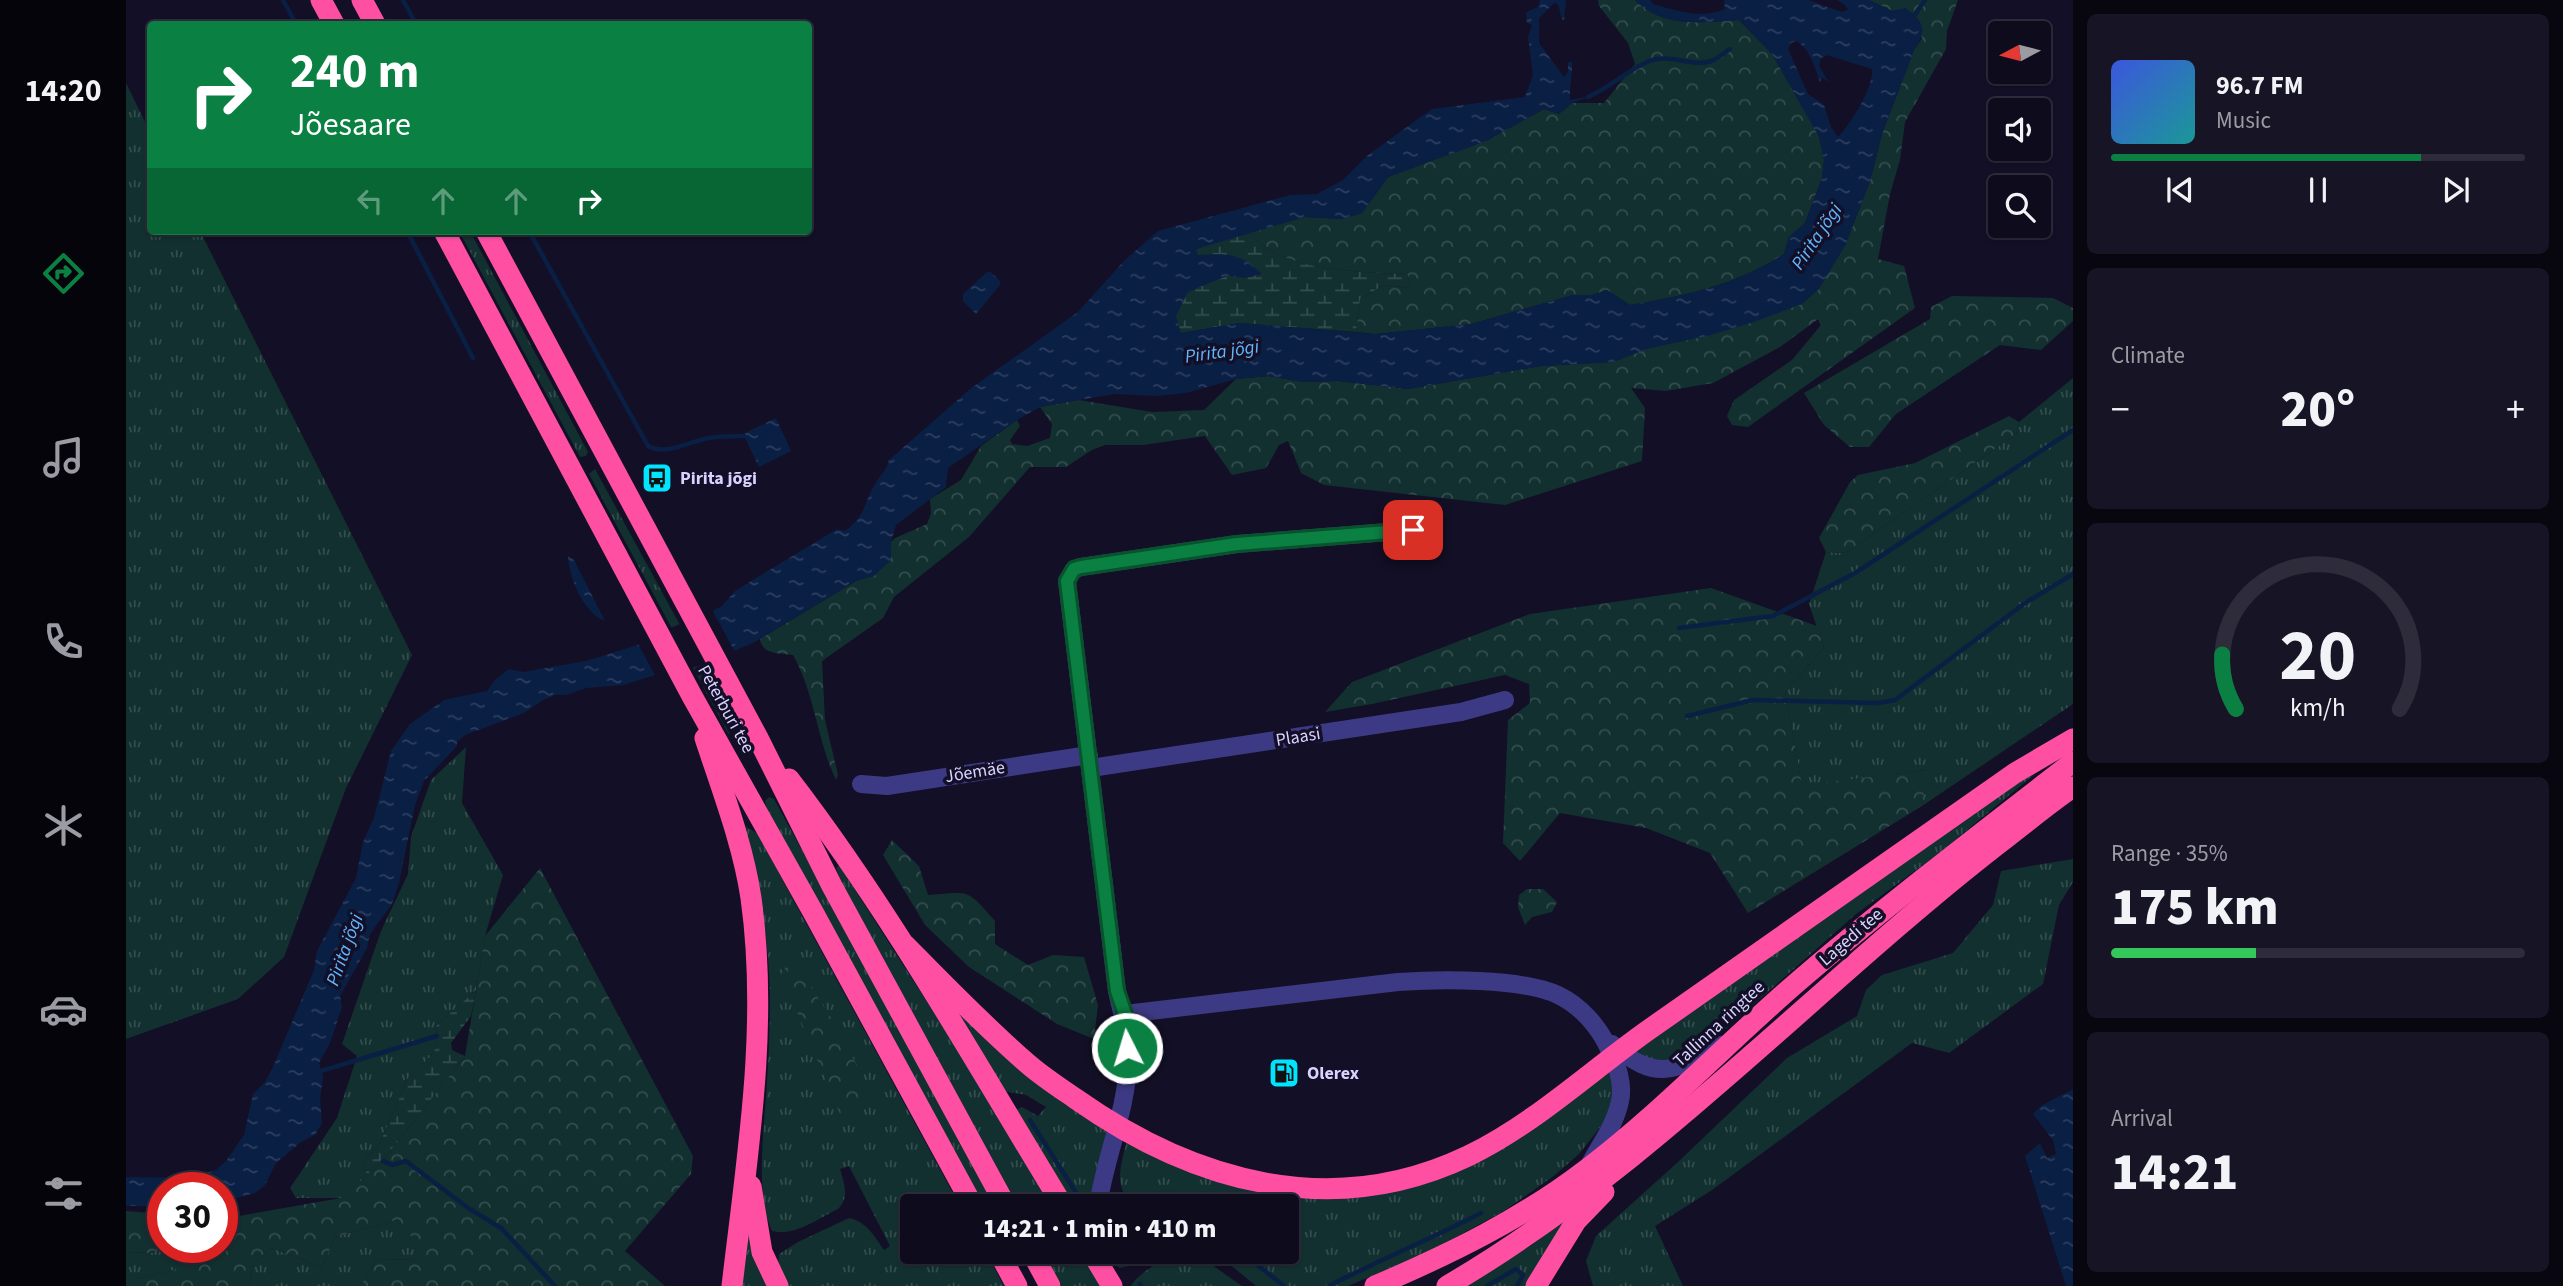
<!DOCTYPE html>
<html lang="en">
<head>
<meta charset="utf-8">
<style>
  :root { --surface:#0e0b1c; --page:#171425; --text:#f1f3f6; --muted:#9b9ba3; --line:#2e2b3b; --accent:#0b8043 }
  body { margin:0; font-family:"Source Sans 3",sans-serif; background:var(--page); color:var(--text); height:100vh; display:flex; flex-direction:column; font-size:26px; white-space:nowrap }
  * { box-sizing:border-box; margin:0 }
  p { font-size:23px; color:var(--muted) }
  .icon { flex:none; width:38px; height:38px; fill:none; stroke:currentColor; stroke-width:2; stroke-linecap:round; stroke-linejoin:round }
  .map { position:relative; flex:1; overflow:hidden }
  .panel { display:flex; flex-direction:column; gap:14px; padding:14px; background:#08060f; width:490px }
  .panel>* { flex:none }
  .hud { position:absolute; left:21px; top:21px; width:665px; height:214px; border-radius:7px; box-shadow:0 2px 5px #0004,0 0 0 2px var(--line); background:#0b8043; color:#fff; overflow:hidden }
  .needle { width:46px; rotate:263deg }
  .fabs { position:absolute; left:1862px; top:21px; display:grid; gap:14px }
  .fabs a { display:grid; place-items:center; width:63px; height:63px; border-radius:7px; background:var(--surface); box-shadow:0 2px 5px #0004,0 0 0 2px var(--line); font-size:35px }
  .speed { position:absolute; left:21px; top:1172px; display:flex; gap:14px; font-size:35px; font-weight:700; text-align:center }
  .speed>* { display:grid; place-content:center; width:91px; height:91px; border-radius:50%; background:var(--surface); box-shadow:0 2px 5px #0004,0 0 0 2px var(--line); line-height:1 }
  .speed .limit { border:10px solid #d22; background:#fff; color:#111 }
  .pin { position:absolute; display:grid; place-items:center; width:60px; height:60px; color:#fff; margin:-30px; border-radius:14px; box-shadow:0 4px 10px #0006 }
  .me { position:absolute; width:77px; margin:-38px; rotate:355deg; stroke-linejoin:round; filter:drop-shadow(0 0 5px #0008) }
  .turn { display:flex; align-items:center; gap:24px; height:147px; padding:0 28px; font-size:32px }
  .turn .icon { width:91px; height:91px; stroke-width:2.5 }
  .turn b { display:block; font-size:49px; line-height:60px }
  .lanes { display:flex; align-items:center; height:66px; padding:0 28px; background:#0003; justify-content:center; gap:35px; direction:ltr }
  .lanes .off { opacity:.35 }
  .big { font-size:52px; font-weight:800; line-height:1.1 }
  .panel .tile { flex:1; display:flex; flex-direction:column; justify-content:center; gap:10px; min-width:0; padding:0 24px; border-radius:10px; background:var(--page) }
  .panel .dial { align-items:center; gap:0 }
  .dial svg { height:182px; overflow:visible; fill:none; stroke:var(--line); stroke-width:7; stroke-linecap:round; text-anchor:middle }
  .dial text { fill:var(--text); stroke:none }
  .song { display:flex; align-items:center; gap:21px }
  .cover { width:84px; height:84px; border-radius:10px; background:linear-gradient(135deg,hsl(230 70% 55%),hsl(180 70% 35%)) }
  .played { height:7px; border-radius:4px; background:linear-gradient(90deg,var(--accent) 75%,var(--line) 75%) }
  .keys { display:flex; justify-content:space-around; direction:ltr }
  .heat { display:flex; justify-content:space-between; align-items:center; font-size:38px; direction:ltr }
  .charge { height:10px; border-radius:5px; background:linear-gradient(90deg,#34c759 35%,var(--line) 0) }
  .trip { position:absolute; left:774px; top:1194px; width:399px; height:70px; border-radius:7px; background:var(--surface); box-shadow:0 2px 5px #0004,0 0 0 2px var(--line); font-weight:800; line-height:70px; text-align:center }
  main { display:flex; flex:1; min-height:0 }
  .tab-bar { display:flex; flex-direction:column; width:126px; justify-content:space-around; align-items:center; background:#06040b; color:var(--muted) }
  .tab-bar .icon { width:49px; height:49px }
  .tab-bar .active { color:var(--accent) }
  .tab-bar b { font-size:32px; color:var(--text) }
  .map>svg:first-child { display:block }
  .grass { fill:url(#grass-tufts) }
  .forest { fill:url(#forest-crowns) }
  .wetland { fill:url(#wetland-marsh) }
  .water { fill:url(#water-ripples); fill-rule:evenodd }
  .pier { fill:#130f26 }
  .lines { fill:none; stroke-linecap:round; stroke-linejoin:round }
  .stream { stroke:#0a1f44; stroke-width:4.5 }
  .minor { stroke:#3d3a85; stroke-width:18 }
  .highway { stroke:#ff4fa3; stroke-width:21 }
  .route-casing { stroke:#07532c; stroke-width:18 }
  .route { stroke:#0b8043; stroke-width:12 }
  .labels { text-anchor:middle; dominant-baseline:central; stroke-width:7; stroke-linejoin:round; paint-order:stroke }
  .poi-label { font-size:18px; font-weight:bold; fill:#d9d4ff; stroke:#130f26; text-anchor:start }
  .street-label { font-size:18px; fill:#d9d4ff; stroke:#130f26 }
  .water-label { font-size:19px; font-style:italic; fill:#62b6ff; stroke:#130f26 }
</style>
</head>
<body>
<main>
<nav class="tab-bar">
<b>14:20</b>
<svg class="icon active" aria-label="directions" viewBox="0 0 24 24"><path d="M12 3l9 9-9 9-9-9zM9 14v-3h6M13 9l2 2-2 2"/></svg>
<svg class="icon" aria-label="music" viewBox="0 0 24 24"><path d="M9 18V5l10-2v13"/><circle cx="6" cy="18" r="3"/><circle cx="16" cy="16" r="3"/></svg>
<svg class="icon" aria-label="phone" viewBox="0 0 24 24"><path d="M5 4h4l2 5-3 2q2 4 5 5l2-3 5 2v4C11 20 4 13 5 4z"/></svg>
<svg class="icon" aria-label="climate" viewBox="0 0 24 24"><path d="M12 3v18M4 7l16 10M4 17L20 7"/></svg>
<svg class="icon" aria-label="car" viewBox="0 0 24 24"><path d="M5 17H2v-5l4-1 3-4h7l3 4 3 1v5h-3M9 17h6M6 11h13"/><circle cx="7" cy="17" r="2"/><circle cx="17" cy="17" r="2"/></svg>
<svg class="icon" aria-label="filters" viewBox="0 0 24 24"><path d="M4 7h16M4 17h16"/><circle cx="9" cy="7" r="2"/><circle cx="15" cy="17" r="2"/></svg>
</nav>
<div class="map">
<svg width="1947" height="1286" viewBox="0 0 1947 1286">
  <defs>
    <pattern id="grass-tufts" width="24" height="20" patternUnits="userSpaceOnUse" patternTransform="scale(1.75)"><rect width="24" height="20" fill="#12302f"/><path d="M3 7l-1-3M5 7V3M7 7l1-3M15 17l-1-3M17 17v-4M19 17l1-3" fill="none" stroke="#344d4e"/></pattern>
    <pattern id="forest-crowns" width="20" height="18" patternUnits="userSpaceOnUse" patternTransform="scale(1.75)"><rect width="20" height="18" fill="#12302f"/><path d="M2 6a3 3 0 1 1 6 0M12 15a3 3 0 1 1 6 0" fill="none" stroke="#344d4e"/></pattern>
    <pattern id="wetland-marsh" width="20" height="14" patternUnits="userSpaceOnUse" patternTransform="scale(1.75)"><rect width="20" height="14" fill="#12302f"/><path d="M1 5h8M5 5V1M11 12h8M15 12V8" fill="none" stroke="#344d4e"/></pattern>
    <pattern id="water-ripples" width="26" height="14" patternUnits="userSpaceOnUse" patternTransform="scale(1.75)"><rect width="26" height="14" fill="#0a1f44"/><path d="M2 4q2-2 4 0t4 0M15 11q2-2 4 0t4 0" fill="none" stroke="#2d3f60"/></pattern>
  </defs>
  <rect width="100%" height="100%" fill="#130f26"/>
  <g class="grass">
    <path d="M0,83L24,132V231H74L286,655L220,788L158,957L112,999L0,1039Z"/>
    <path d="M333,231H344L462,452L460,456L454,457Z"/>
    <path d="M1947,378V704L1796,806L1800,770L1676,786L1659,692L1698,648L1683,604L1700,552L1720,553L1890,434L1893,422Z"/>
    <path d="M469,469L605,719L603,735L463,474Z"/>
    <path d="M340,747L336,803L377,875L359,936L350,990L310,1026L311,1046L304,1057L282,1078L253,1145L238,1161L240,1173L243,1174L216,1198H170L164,1188L211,1118L231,1056L216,1044L255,931L282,874L285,837L305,780Z"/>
    <path d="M1909,774L1812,854L1730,914L1600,1029L1568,1053L1553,1060L1528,1063L1508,1052L1901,777Z"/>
    <path d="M643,797L648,799L870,1206H857L641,809L639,801Z"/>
    <path d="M619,826L631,833L834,1206H786V1251H859L878,1286H661L652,1266L653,1254L672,1242L723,1218C740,1221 749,1237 758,1250L764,1246L723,1166L714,1169C718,1184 724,1197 712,1209C693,1218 668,1237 646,1231C628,1194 639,1123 641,1082C643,1053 644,1024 644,996C643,937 632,882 619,826Z"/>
    <path d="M1947,859V882L1933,905L1917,984L1823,1053L1786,1043L1586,1190L1529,1226L1557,1286H1467L1460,1261L1470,1236L1552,1162L1661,1058L1731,1016L1740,990L1756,975L1827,953L1867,905L1875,871Z"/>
    <path d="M713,865L856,1088L927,1206H892L716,883L710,868Z"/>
    <path d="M814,990L982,1128L965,1206H944L888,1111L896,1107L912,1116L920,1107L900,1095L877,1091Z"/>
    <path d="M1485,1071L1490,1087L1480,1120L1453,1154L1429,1175L1378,1211L1306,1250L1222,1286H1130L1107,1267L1082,1251H1160V1206H1009C986,1188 995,1165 1001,1140L1060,1169L1263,1191Z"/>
    <path d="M1452,1208L1401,1286H1339L1406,1245Z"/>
    <path d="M621,1219L642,1286H614Z"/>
    <path d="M270,1220L300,1251L292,1260L251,1259L237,1282L231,1286H123L127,1265L145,1248L196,1267L209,1237Z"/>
    <path d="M37,1241V1248H49V1270L5,1280L4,1286H0V1252L26,1253Z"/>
    <path d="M917,1251H954L975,1286H936Z"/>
    <path d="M982,1251H1029L1007,1265L994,1268L988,1264Z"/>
    <path d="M1045,1251H1066L1116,1286H1005C1013,1272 1034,1264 1045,1251Z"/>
  </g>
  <g class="forest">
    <path d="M1472,0H1509C1538,29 1576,22 1613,20L1646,54L1693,136L1698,160L1696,178L1679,223L1663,237L1658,254C1607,286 1562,295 1504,305L1481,290L1466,295H1447L1345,324L1250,334L1230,332L1234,299L1258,285L1285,288L1281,274C1236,272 1151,272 1124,232L1179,217L1216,219L1236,213L1262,177L1362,140L1418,109L1433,114L1446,103H1478L1509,64L1502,43L1473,6Z"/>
    <path d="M1743,0H1832L1821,31L1820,49L1779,122L1774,160L1764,194L1752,259L1778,266L1789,308L1622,427L1606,425L1601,416L1608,400L1666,360L1695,325L1692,319L1654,347L1587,383L1540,391L1505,388L1519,408L1516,461L1379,505L1198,485L1175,473L1162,441L1153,445L1140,468L1106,475L1079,436L1017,445H979L966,450L940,467H904L843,537L768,597L757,618L696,661L699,720L712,775L710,780C691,740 689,694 667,655C654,653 636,655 634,639L730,581L748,575L765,560V542L769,538L801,524L805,513L804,499L835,480L855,446L891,420L894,426L884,440L886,444L901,446L924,438L926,424L914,407L953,400L1026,412L1078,410L1110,379L1143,376L1177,382L1212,381L1282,389L1415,366L1487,362L1521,349L1719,246L1744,181L1756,134L1788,50L1796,38L1779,9L1766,11Z"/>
    <path d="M1826,296L1927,298L1947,308V321L1915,350L1874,345L1770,414L1743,447H1724L1698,425L1678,393L1804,319L1805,307Z"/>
    <path d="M1883,416L1893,422L1890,434L1720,553L1700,552L1693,538L1724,482L1732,475L1789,463Z"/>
    <path d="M1585,588L1691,626L1698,648L1659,692L1676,785L1801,770L1796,806L1622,913L1584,853L1520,828L1434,813L1394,861L1377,843L1382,720L1404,703L1403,684L1379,675L1246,704L1199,712L1226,682L1404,614Z"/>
    <path d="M766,840L793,866L802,895C845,892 840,888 869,921V944L902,965L927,955L958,957L972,1005L968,1039L931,1024L843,967L799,925L757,855Z"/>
    <path d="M414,868L567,1156L565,1174L499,1251L539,1286H231L237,1282L251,1259L292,1260L299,1251L270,1220L209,1237L196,1267L145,1248L127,1265L123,1286H4V1280L49,1270V1248H96V1219L215,1198L254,1164L339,1056L359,936Z"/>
    <path d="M1401,889H1417L1431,902L1426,912L1406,917L1399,925L1392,907L1393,895Z"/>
    <path d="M668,960L709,1024L735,1073L732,1104L714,1114L655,974Z"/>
    <path d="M0,1211L37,1214V1241L26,1253L0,1252Z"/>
  </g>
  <g class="wetland">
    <path d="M1124,232C1151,272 1236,272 1281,274L1285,288L1258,285L1234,299L1230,332L1113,323L1055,333L983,301L1070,249Z"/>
    <path d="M350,990L345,1016L325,1043L326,1050L339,1056L254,1164L243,1174L240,1173L238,1161L253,1145L282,1078L304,1057L311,1046L310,1026Z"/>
  </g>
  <g class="water">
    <path d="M1414,0H1440L1438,20H1436L1432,4L1428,3L1413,18V43L1438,77L1442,72V62H1446C1447,74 1443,86 1444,100L1466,96L1446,103L1433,114L1418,109L1362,140L1262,177L1236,213L1216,219L1179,217L1070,249L1072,255C1101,253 1115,253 1136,274L1119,278L1101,276L1062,292L1050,316L1055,333L1113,323L1250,334L1345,324L1447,295H1466L1481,290L1504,305C1563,295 1607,286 1658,254L1663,237L1679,223L1696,178L1698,160L1693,137L1646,54L1613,20C1576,22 1538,29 1509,0H1524L1527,4C1550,11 1575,19 1599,9L1598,0H1682L1716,12L1722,10L1719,5L1711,0H1743L1766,11L1779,8C1799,21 1801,31 1788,50L1756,134L1744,181L1719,246L1693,289L1676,304L1628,322L1585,335L1521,349L1487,362L1415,366L1282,389L1212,381L1177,382L1142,376L1110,379L1060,393L1030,396L989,394L953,400L914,407L891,420L822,468L820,487L770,525L765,542V560L748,576L730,581L627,643L610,650L497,685L460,688L441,695H429L417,700L398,713L339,735L331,742V746L298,781L289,805L273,883L266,904L244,934L241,948L214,996L216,1007L204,1043L193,1063L197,1077L194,1098L196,1123L189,1135L175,1142L150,1163L139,1185L129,1193L96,1202V1188H37V1206H0V1177L64,1178L90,1170L100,1161L118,1135L127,1094L139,1082L147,1067L188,970L191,951L230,878L237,842L248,818L265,751L284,724L318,700L361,691L369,680L383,669L397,672L460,661L521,642L556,627L596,606L609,591L711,529L719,531C740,515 737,505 749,484C754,475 761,470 763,460L844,389L952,312L998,261L1032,231L1164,195L1191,194L1217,180L1242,155L1306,109L1399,97L1407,75L1402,37L1406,25L1401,23L1400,12L1412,7ZM1670,41C1684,48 1689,68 1694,82L1696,78L1702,81L1693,66L1695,58L1701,55L1746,69C1748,87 1725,124 1712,137L1705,127L1698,105L1682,94L1662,49L1665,43Z"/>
    <path d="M861,272H865L874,281V285L850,314L837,301V294Z"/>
    <path d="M650,418L665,451L633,467L619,438V433Z"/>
    <path d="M442,556L448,560L479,621C457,613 443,577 442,556Z"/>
    <path d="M1947,1089V1286H1940L1899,1156L1914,1143L1921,1158L1930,1154L1927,1140L1907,1114L1915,1106Z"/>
  </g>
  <path class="pier" d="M585,608L610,654L531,679L511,642L554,624Z"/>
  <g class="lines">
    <g class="stream">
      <path d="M157,0L170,24"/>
      <path d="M277,0L290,24"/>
      <path d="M1786,19L1799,0"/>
      <path d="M1462,97C1485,87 1499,72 1519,63C1543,51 1564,68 1585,61C1591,59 1598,53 1604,49"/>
      <path d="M281,231L347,358"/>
      <path d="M403,231L522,446C541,456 564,441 583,438C595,436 607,436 618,436"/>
      <path d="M1553,628L1647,616L1729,573L1947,430"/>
      <path d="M1561,716L1627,700L1752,703L1769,700L1899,603L1947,574"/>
      <path d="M195,1071L311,1036"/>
      <path d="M904,1120L956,1202"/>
      <path d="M257,1161L266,1165L280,1161L342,1208L375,1228L429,1286"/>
      <path d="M1024,1206H1026"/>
      <path d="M995,1251L1002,1263"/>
      <path d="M1109,1251L1120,1256L1158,1286"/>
      <path d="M1014,1284L1015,1286"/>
      <path d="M1203,1286C1253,1260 1305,1239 1355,1213"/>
      <path d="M1361,1286L1390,1269L1397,1275L1391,1286"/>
    </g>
    <g class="minor">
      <path d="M965,768L1335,712L1379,700"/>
      <path d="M735,784L761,786L963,755"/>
      <path d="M999,1014L1272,982C1314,979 1395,978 1432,995C1455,1006 1473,1027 1483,1049C1491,1065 1498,1083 1494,1101C1489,1125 1475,1143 1464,1164"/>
      <path d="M1486,1044C1530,1082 1548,1072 1595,1045"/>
      <path d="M972,1206C979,1157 1001,1110 1002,1061C1003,1036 996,1014 991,991L941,581L948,569L955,567L1111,544L1287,530"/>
    </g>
    <g class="highway">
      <path d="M195,0L208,24"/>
      <path d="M236,0L249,24"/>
      <path d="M318,231L566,696L687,912L847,1206"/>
      <path d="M360,231L632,738L706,886L880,1206"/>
      <path d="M579,738C596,790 617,844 625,898C643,1027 621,1157 606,1286"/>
      <path d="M663,779C766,913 849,1062 937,1206"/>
      <path d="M779,945C819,985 859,1027 902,1064C917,1077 934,1088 950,1099C1068,1182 1206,1221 1342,1156C1408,1124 1462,1073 1521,1031C1643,945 1766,859 1889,773L1947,739"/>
      <path d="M625,1186L636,1252L652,1286"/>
      <path d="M872,1251L891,1286"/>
      <path d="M905,1251L924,1286"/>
      <path d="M965,1251L986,1286"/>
      <path d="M1249,1286C1324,1254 1396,1219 1461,1169C1540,1109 1607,1036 1682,973C1768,900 1858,831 1947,762"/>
      <path d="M1321,1286C1525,1167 1686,989 1871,845C1896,826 1921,805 1947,787"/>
      <path d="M1410,1286L1450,1221L1478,1192"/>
    </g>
  </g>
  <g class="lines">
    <g class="route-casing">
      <path id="route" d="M1001,1048L999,1014L991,991L941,581L948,569L955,567L1111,544L1287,530"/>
    </g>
    <use href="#route" class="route"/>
  </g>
  <defs>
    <g id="bus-square" transform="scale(1.575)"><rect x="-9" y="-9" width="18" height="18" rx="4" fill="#00e5ff" stroke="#130f26"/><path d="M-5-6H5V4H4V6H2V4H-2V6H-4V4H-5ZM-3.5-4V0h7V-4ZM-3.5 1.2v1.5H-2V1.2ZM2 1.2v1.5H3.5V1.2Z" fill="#111"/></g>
    <g id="fuel-square" transform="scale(1.575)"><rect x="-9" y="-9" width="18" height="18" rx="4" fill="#00e5ff" stroke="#130f26"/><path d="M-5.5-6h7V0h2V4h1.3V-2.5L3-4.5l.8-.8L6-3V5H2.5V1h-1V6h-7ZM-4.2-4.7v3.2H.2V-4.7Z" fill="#111"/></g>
  </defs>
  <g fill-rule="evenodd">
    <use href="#bus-square" x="531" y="478"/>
    <use href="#fuel-square" x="1158" y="1073"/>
  </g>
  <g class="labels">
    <g class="poi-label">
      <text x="554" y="478">Pirita jõgi</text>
      <text x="1181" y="1073">Olerex</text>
    </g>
    <g class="street-label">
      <text transform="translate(600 709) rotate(61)">Peterburi tee</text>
      <text transform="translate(1172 737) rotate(-9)">Plaasi</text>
      <text transform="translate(849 772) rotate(-9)">Jõemäe</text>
      <text transform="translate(1725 937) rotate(-41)">Lagedi tee</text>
      <text transform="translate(1593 1024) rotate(-43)">Tallinna ringtee</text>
    </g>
    <g class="water-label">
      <text transform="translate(1691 237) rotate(-56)">Pirita jõgi</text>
      <text transform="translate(1096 352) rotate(-8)">Pirita jõgi</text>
      <text transform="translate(219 950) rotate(-70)">Pirita jõgi</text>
    </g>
  </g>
</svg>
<div class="fabs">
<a><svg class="needle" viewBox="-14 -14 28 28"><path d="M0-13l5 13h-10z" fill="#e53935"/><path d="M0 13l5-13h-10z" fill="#9b9ba3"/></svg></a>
<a><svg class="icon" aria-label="sound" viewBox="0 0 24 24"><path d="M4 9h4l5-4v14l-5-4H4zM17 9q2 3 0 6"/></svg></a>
<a><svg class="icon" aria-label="search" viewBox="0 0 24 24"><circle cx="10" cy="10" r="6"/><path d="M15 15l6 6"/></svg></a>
</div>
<div class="speed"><div class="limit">30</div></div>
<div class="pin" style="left:1287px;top:530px;background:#d93025"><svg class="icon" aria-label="arrive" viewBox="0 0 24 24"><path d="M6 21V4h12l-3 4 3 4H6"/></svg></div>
<svg class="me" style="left:1001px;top:1048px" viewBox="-20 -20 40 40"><circle r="17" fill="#0b8043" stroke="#fff" stroke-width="3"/><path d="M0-11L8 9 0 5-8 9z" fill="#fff"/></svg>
<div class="trip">14:21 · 1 min · 410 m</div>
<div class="hud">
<div class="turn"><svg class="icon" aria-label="right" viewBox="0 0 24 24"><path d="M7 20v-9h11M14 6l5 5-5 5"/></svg><div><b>240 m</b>Jõesaare</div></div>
<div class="lanes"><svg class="icon off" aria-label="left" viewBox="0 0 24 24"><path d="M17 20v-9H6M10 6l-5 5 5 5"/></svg><svg class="icon off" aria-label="ahead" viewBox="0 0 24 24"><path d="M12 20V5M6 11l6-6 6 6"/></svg><svg class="icon off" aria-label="ahead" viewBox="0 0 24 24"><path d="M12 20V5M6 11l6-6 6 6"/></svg><svg class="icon" aria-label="right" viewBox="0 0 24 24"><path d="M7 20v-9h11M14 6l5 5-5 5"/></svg></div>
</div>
</div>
<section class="panel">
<div class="tile">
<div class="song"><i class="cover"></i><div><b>96.7 FM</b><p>Music</p></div></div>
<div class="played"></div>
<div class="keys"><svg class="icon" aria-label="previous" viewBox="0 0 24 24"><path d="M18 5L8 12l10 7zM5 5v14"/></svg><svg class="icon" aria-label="pause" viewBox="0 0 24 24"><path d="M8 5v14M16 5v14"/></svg><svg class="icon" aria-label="next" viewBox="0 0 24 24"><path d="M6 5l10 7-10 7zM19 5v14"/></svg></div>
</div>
<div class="tile"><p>Climate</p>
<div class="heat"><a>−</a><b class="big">20°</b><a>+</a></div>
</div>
<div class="tile dial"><svg viewBox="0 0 100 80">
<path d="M14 69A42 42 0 1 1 86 69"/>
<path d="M14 69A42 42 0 0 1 8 45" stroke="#0b8043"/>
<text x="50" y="56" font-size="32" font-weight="700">20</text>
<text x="50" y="72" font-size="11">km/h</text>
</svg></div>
<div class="tile"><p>Range · 35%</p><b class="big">175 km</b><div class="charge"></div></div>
<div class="tile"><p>Arrival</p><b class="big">14:21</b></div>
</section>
</main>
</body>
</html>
